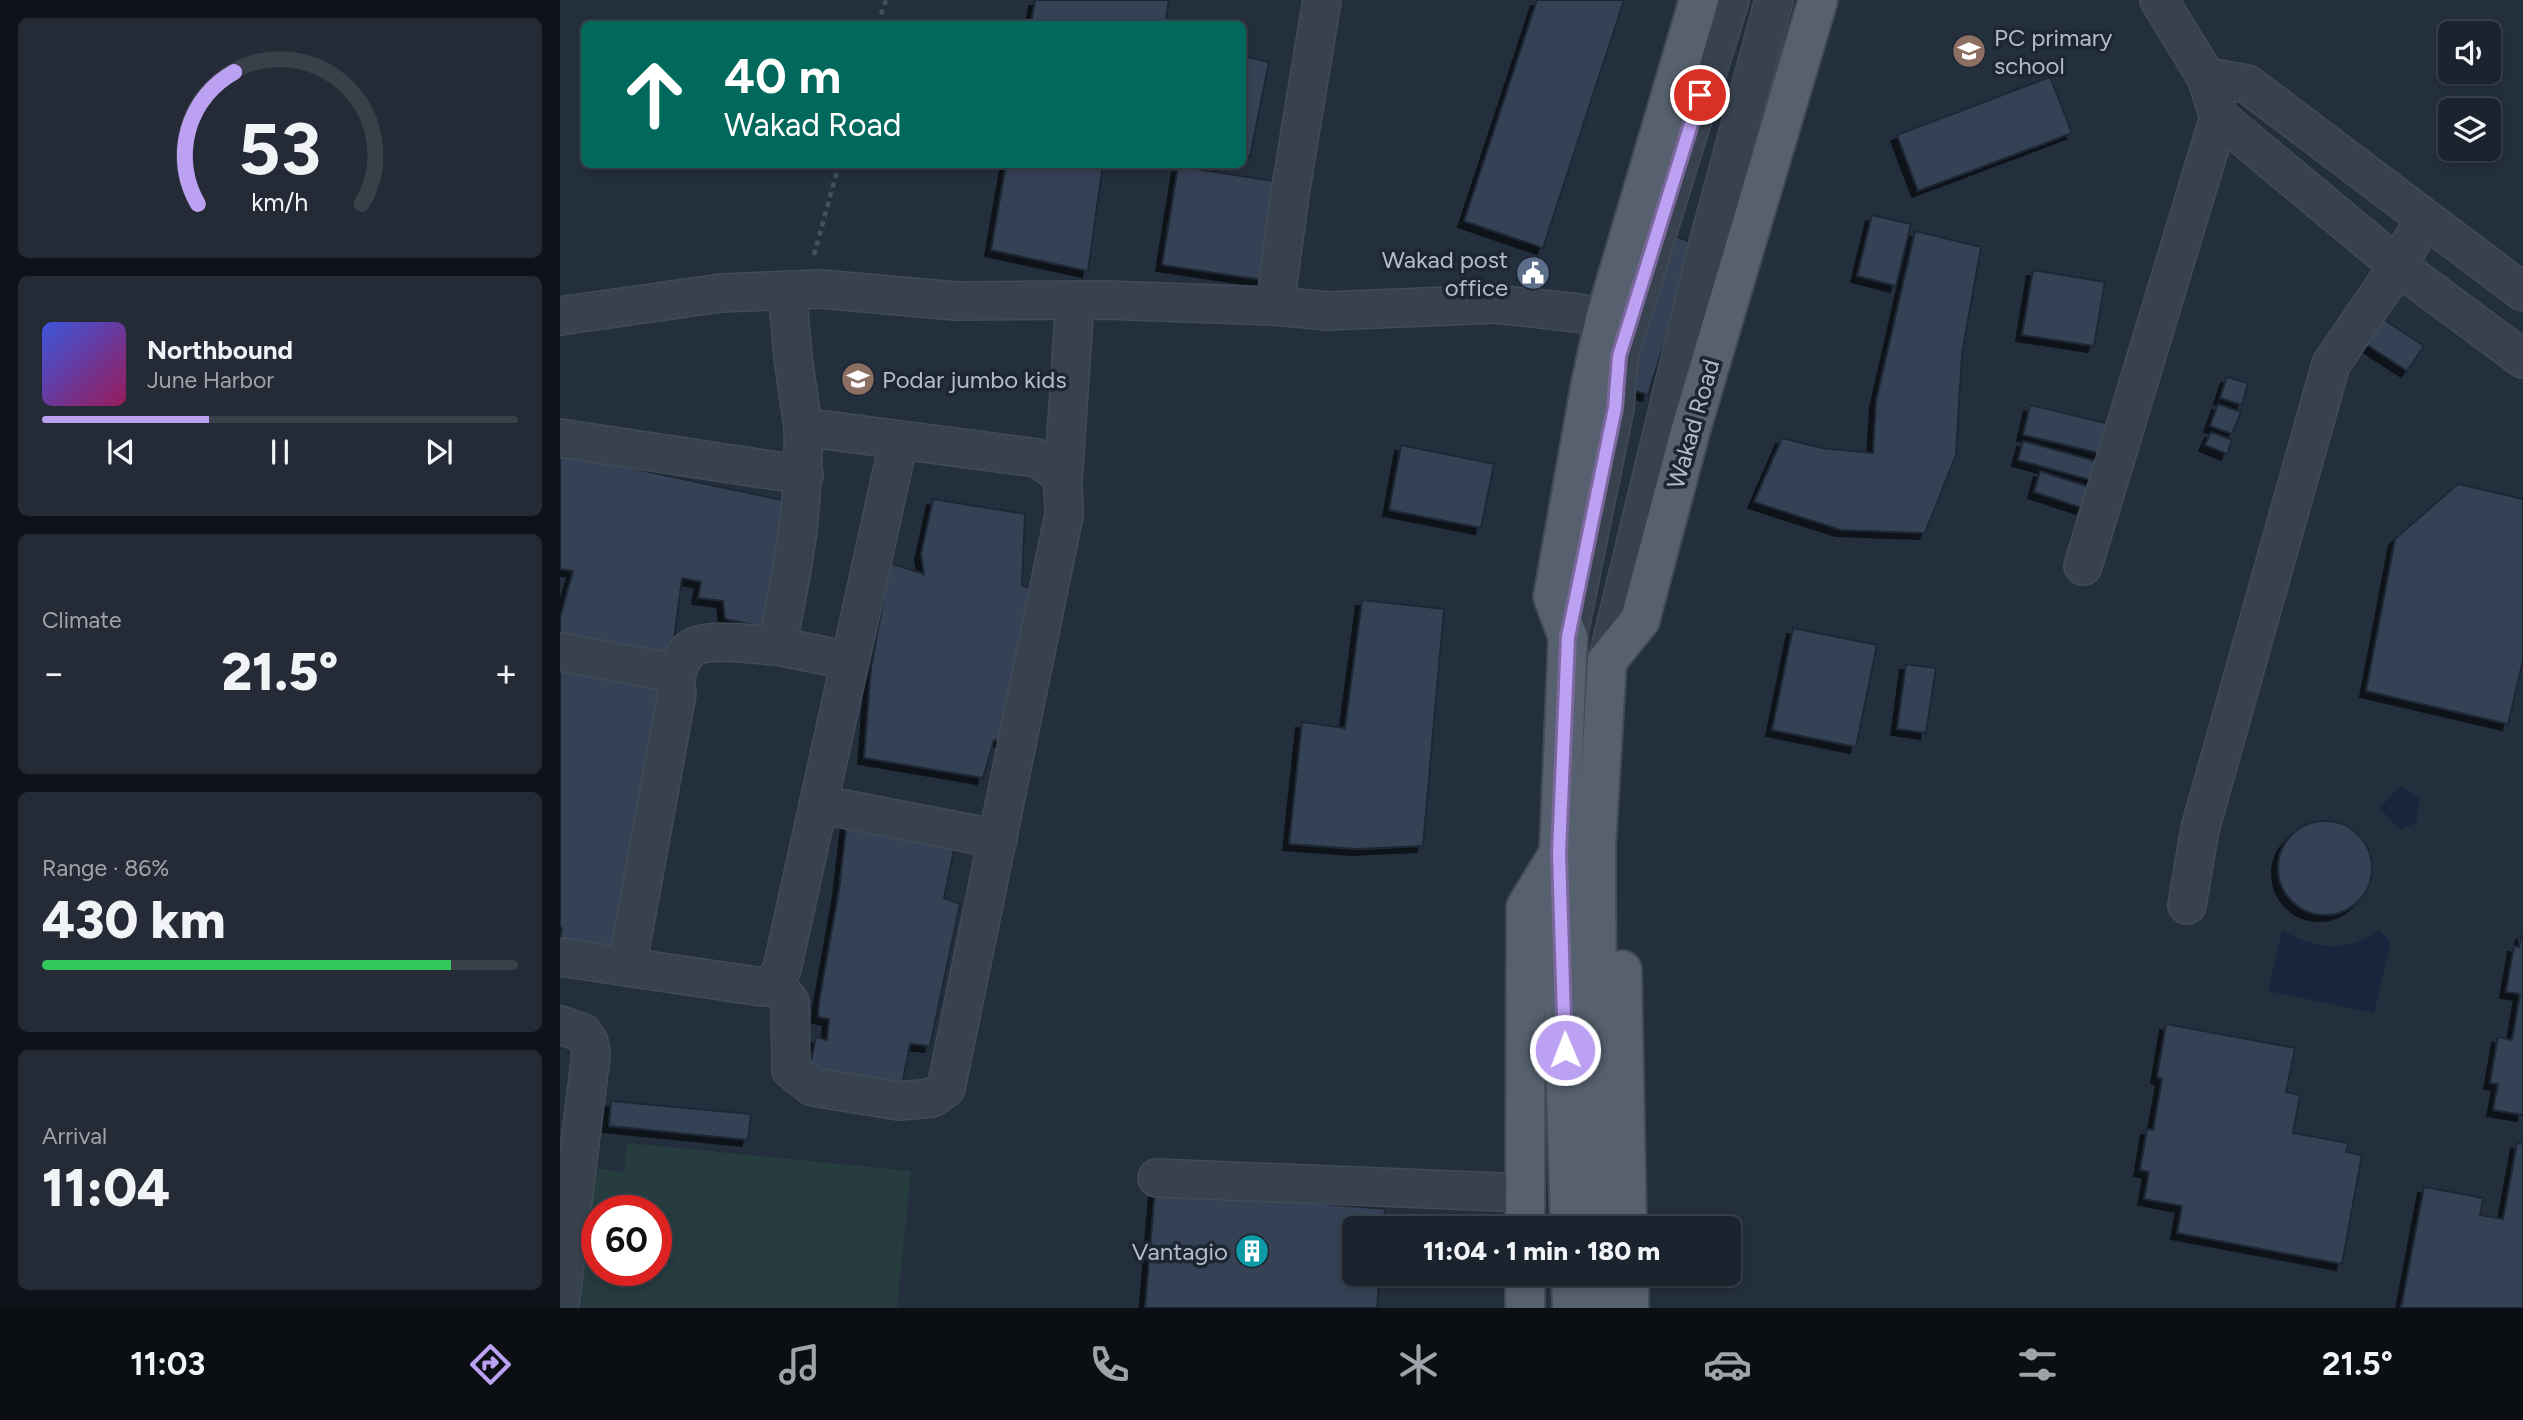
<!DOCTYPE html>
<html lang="en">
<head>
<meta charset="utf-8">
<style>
  :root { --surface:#1b232e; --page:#242b36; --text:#f1f3f6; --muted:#a0a4aa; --line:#39404a; --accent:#bca0f2 }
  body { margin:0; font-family:Figtree,sans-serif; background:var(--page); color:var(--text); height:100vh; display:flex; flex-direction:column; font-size:26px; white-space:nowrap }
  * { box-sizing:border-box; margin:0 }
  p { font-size:23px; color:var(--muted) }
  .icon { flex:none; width:38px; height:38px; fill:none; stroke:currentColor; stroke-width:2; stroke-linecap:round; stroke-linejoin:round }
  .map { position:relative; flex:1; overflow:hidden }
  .panel { display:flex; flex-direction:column; gap:18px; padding:18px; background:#0f1319; width:560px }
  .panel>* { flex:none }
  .banner { position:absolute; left:21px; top:21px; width:665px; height:147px; border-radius:10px; box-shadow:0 4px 10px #0003,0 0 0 2px var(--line); background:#00695c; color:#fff; overflow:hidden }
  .controls { position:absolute; left:1878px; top:21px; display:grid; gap:14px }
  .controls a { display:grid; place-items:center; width:63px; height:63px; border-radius:10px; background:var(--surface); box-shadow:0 4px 10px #0003,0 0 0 2px var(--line); font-size:35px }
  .speed { position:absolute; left:21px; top:1195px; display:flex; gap:14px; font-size:35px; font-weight:700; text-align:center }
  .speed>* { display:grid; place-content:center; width:91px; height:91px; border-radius:50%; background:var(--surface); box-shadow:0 4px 10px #0003,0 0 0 2px var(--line); line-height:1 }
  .speed .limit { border:10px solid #d22; background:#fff; color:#111 }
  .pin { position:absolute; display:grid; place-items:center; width:60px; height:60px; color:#fff; margin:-30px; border:4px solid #fff; border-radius:50%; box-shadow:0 2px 7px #0007 }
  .me { position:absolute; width:77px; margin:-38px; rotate:359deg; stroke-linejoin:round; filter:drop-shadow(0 0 5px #0008) }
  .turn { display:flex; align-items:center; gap:24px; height:147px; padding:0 28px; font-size:32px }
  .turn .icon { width:91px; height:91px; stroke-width:2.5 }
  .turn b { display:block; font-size:49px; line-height:60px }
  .big { font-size:52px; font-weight:800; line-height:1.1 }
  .panel .card { flex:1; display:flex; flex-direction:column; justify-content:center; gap:10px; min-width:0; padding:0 24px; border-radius:10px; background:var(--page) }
  .panel .dial { align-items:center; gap:0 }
  .dial svg { height:182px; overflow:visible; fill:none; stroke:var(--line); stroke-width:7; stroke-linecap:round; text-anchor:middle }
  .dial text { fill:var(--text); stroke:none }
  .song { display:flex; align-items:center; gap:21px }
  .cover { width:84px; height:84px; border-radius:10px; background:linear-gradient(135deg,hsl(230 70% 55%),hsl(330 70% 35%)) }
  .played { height:7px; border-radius:4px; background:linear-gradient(90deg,var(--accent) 35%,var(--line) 35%) }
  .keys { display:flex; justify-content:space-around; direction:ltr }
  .heat { display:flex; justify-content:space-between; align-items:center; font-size:38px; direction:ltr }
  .charge { height:10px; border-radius:5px; background:linear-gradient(90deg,#34c759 86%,var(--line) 0) }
  .trip { position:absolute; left:782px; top:1216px; width:399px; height:70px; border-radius:10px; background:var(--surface); box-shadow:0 4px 10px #0003,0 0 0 2px var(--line); font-weight:800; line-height:70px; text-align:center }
  .menu { display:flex; height:112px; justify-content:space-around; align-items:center; background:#0b0e12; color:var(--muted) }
  .menu .icon { width:49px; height:49px }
  .menu .current { color:var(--accent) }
  .menu b { font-size:32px; color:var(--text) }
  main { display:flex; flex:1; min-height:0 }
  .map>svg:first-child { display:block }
  .green { fill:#263c3f; fill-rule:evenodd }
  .water { fill:#17263c }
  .building { fill:#364354; stroke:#1f2835; stroke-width:2; filter:url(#shadow) }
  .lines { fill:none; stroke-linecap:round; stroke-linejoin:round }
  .minor-casing { stroke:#414a57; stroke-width:40 }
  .major-casing { stroke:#414a57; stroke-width:42 }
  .path { stroke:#3f5557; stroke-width:4.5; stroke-dasharray:5 5; stroke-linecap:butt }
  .minor { stroke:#38414e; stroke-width:37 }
  .major { stroke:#56606e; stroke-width:38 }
  .route-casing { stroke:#7a689d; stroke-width:18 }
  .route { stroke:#bca0f2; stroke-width:12 }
  .labels { text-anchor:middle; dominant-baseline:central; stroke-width:7; stroke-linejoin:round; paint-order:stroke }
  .poi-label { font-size:24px; fill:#b4bcc9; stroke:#1d2633; text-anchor:start }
  .street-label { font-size:24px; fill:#b4bcc9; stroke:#1d2633 }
</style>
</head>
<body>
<main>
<section class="panel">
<div class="card dial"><svg viewBox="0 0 100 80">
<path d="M14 69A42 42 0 1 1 86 69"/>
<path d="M14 69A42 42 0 0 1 30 11" stroke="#bca0f2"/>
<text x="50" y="56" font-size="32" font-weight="700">53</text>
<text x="50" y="72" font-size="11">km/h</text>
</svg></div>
<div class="card">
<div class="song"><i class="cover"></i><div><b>Northbound</b><p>June Harbor</p></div></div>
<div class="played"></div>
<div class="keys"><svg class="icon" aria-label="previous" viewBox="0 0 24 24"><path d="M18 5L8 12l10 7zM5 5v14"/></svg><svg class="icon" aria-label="pause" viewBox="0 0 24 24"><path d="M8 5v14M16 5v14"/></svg><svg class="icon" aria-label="next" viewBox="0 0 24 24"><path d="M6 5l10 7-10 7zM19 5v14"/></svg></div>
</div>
<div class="card"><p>Climate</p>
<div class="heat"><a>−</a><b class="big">21.5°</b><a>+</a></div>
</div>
<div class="card"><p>Range · 86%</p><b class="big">430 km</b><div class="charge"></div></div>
<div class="card"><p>Arrival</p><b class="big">11:04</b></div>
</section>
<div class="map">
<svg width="1963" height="1308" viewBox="0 0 1963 1308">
  <defs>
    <filter id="shadow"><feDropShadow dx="-6" dy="6" stdDeviation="0" flood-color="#0009"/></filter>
  </defs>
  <rect width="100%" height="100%" fill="#242f3e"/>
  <path class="green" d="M67,1143L351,1171L337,1308H18L32,1168L64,1172ZM37,1211H96V1270H37Z"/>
  <g class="water">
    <path d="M1840,785L1860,798L1856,823L1839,830L1820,808Z"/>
    <path d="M1819,930L1831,942L1814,1013L1708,991L1722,931C1758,949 1784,954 1819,930Z"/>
  </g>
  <g class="building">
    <path d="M475,0H609L605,24H471Z"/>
    <path d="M977,0H1064L983,248L904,221Z"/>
    <path d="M682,56L709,62L690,157L682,155Z"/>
    <path d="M1490,77L1512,133L1358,191L1337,135Z"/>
    <path d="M446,164H543L528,271L431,250Z"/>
    <path d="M618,166L719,182L703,280L602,265Z"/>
    <path d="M1312,215L1351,224L1336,286L1297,276Z"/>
    <path d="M1355,231L1421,247L1402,354L1396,455L1365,533L1281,530L1194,502L1222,438L1262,448L1313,453L1316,401Z"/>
    <path d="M1114,236L1135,243L1088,395L1067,388Z"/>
    <path d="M1473,270L1545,282L1534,346L1462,335Z"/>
    <path d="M1820,317L1864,346L1847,371L1804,343Z"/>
    <path d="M1667,377L1688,383L1682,405L1660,398Z"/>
    <path d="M1658,404L1681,412L1672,434L1650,426Z"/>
    <path d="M1470,405L1554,425L1547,455L1463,435Z"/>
    <path d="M1651,432L1672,440L1667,454L1645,445Z"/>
    <path d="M1463,441L1543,463L1538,482L1458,460Z"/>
    <path d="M841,445L934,464L921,528L829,510Z"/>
    <path d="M0,453L231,502L210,628L165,619L163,601L138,598L141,582L122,578L112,655L0,634V618L13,571L0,569Z"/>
    <path d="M1480,471L1529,487L1522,508L1474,492Z"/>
    <path d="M1898,484L1963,499V660L1948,724L1806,691L1835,539Z"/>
    <path d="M373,499L465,514L462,586L483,591L449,742L434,740L423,778L304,758L311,668L330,563L364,574L361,554Z"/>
    <path d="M802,600L884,609L863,846L797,849L729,844L742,722L785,728Z"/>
    <path d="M1233,628L1317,645L1296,747L1212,730Z"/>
    <path d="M1346,664L1376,668L1366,733L1337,729Z"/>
    <path d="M0,670L103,690L52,959L0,947L2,928L0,927Z"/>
    <path d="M287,820L396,840L384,898L400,904L370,1046L350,1044L342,1085L249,1070L256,1037L267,1040L269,1019L258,1017L259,1002L279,890Z"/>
    <circle cx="1765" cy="868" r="47"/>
    <path d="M1962,934H1963V1115L1933,1110L1938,1084L1930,1083L1938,1037L1952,1040L1960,994L1946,992L1954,946L1959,947Z"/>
    <path d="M1606,1024L1735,1048L1726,1092L1740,1095L1733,1133L1788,1143L1786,1152L1802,1155L1782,1264L1617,1233L1622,1206L1584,1199L1589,1172L1580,1170L1587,1129L1593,1130L1602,1079L1597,1077Z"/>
    <path d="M51,1101L191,1114L188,1140L49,1126Z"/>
    <path d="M1957,1143L1963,1144V1308H1841L1864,1187L1923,1198L1920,1215L1943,1219Z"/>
    <path d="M595,1190L825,1209L824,1228H794V1274H820L817,1308H585Z"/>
  </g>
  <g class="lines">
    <g class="minor-casing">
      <g id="minor">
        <path d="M1599,0L1646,77L1659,117L1838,266L1963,359"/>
        <path d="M1646,77L1687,84L1963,292"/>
        <path d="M715,306L730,194L762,0"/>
        <path d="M0,316L161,293L260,289L396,301L545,300L715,306L768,311L936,304L1018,313L1045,319"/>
        <path d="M243,427C245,506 233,570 217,646L290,661"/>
        <path d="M0,438L244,475"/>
        <path d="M503,481L515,300"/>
        <path d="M1523,566L1659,117"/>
        <path d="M1008,637L1055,408L1059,356L1170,0"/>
        <path d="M0,652L103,671L115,681L117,693L67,967"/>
        <path d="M1047,661L1148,244L1214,0"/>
        <path d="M115,681C118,670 120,658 129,650C146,636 194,645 217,646"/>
        <path d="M258,804L438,839"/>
        <path d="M1627,905L1640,829L1771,364L1838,266L1864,219"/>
        <path d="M0,957L202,987L214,982L222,969L339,440"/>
        <path d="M214,982L230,1002L231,1070L253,1087L339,1101L372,1098L386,1088L504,515C503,482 507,476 477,458L243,427L233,357L227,290"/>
        <path d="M0,1025L23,1033L29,1042L31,1055L0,1303"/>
        <path d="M597,1178L965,1193"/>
      </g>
    </g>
    <g class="major-casing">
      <g id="major">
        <path d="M1062,970L1067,1228"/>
        <path d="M965,1228L966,907L999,853"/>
        <path d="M1010,1228L999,853L1008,637L993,597L1031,383L1045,319L1139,0"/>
        <path d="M1038,1228L1036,847L1047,661L1080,620L1130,432L1258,0"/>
        <path d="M1011,1274L1012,1308"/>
        <path d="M1039,1274L1040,1308"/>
        <path d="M1069,1274V1308"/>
        <path d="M965,1308V1274"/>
      </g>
    </g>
    <g class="path">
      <path d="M318,24L326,0"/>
      <path d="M254,255L279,164"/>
    </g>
    <use href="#minor" class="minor"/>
    <use href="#major" class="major"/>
  </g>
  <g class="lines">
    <g class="route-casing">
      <path id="route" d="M1005,1050L999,853L1008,637L1055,408L1059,356L1140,95"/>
    </g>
    <use href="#route" class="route"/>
  </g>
  <defs>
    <g id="school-disc" transform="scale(1.75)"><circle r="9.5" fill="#8d6e63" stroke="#1d2633"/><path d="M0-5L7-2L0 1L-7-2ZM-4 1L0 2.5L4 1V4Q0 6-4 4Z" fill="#fff"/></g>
    <g id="civic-disc" transform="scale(1.75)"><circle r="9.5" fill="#5c6f8a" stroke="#1d2633"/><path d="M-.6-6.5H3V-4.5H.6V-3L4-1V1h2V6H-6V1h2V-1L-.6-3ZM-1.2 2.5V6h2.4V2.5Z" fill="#fff"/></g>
    <g id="building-disc" transform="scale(1.75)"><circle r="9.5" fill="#0f9aa8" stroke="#1d2633"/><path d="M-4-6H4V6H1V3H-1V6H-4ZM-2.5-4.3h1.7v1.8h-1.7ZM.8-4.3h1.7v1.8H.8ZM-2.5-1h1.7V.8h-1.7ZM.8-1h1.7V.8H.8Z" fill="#fff"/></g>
  </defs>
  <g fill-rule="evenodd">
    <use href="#school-disc" x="1409" y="51"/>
    <use href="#civic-disc" x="973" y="273"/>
    <use href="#school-disc" x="298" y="379"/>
    <use href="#building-disc" x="692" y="1251"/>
  </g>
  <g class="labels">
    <g class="poi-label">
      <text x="1434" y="37">PC primary<tspan x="1434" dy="28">school</tspan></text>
      <text x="948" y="259" text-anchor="end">Wakad post<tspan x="948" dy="28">office</tspan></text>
      <text x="322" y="379">Podar jumbo kids</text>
      <text x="668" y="1251" text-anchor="end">Vantagio</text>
    </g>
    <g class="street-label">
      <text transform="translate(1133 424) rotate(-74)">Wakad Road</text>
    </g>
  </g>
</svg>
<div class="controls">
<a><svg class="icon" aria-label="sound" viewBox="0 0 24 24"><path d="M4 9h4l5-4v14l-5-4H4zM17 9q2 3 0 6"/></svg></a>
<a><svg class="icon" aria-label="layers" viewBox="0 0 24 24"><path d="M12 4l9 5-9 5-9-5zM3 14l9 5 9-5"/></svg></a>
</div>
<div class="speed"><div class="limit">60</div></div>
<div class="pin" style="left:1140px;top:95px;background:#d93025"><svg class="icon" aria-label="arrive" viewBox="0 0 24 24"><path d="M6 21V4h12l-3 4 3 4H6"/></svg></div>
<svg class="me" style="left:1005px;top:1050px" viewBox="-20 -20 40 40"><circle r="17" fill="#bca0f2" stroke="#fff" stroke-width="3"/><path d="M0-11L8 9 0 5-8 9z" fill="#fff"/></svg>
<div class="trip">11:04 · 1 min · 180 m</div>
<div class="banner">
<div class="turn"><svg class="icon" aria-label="ahead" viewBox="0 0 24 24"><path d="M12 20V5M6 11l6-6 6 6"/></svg><div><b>40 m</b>Wakad Road</div></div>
</div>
</div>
</main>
<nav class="menu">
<b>11:03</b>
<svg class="icon current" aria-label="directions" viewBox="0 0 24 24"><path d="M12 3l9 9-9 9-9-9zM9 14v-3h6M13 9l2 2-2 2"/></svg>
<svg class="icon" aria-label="music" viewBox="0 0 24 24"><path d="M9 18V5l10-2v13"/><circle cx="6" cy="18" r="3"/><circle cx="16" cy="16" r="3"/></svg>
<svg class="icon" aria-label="phone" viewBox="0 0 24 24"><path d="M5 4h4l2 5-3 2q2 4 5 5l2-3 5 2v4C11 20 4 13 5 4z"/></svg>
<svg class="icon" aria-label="climate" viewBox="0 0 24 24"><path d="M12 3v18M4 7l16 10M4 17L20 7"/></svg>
<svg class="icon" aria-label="car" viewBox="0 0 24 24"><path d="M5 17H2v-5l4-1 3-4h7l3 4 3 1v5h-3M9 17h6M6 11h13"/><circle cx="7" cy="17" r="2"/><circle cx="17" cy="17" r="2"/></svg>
<svg class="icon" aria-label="filters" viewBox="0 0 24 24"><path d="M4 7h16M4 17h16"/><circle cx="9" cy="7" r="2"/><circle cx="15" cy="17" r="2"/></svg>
<b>21.5°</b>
</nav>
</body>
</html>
